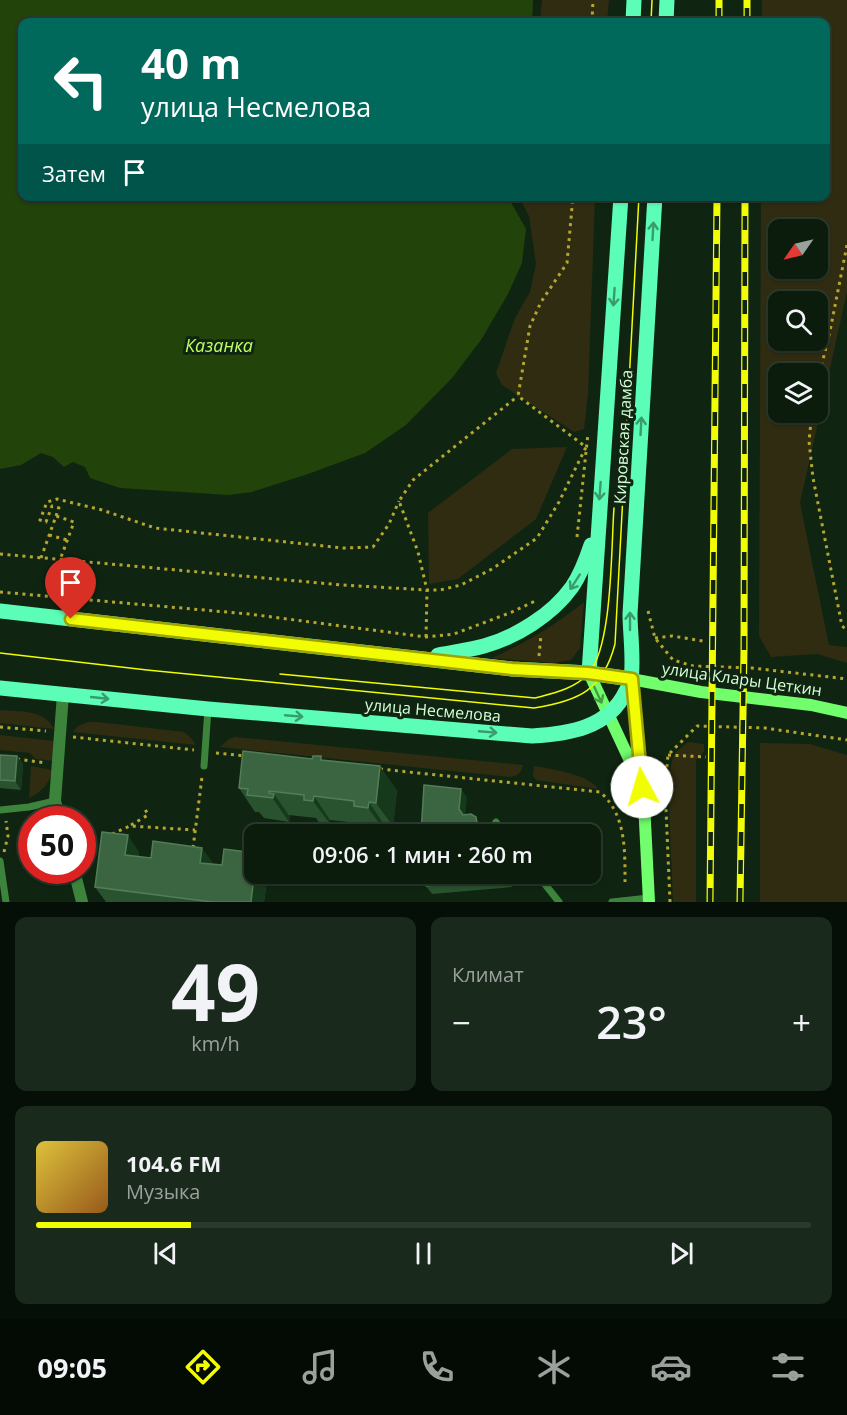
<!DOCTYPE html>
<html lang="ru">
<head>
<meta charset="utf-8">
<style>
  :root { --surface:#0b1c0d; --page:#19291b; --text:#f1f3f6; --muted:#9aa19d; --line:#2b3a2e; --accent:#f2fc03 }
  body { margin:0; font-family:"Open Sans",sans-serif; background:var(--page); color:var(--text); height:100vh; display:flex; flex-direction:column; font-size:22px; white-space:nowrap }
  * { box-sizing:border-box; margin:0 }
  p { font-size:20px; color:var(--muted) }
  .icon { flex:none; width:33px; height:33px; fill:none; stroke:currentColor; stroke-width:2; stroke-linecap:round; stroke-linejoin:round }
  .map { position:relative; height:902px; overflow:hidden }
  .sheet { display:flex; flex-direction:column; gap:15px; padding:15px; background:#060f07; flex:1 }
  .sheet>* { flex:none }
  .banner { position:absolute; left:18px; top:18px; width:812px; height:183px; border-radius:12px; box-shadow:0 2px 4px #0004,0 0 0 2px var(--line); background:#00695c; color:#fff; overflow:hidden }
  .needle { width:39px; rotate:236deg }
  .fabs { position:absolute; left:768px; top:219px; display:grid; gap:12px }
  .fabs a { display:grid; place-items:center; width:60px; height:60px; border-radius:12px; background:var(--surface); box-shadow:0 2px 4px #0004,0 0 0 2px var(--line); font-size:30px }
  .speed { position:absolute; left:18px; top:806px; display:flex; gap:12px; font-size:30px; font-weight:700; text-align:center }
  .speed>* { display:grid; place-content:center; width:78px; height:78px; border-radius:50%; background:var(--surface); box-shadow:0 2px 4px #0004,0 0 0 2px var(--line); line-height:1 }
  .speed .limit { border:9px solid #d22; background:#fff; color:#111 }
  .pin { position:absolute; display:grid; place-items:center; width:51px; height:51px; color:#fff; margin:-62px -26px; border-radius:50% 50% 50% 0; rotate:-45deg; box-shadow:0 0 6px #0007 }
  .pin .icon { rotate:45deg }
  .me { position:absolute; width:66px; margin:-33px; rotate:354deg; stroke-linejoin:round; filter:drop-shadow(0 0 4px #0008) }
  .turn { display:flex; align-items:center; gap:21px; height:126px; padding:0 24px; font-size:27px }
  .turn .icon { width:78px; height:78px; stroke-width:2.5 }
  .turn b { display:block; font-size:42px; line-height:51px }
  .then { display:flex; align-items:center; height:57px; padding:0 24px; background:#0003; gap:12px; font-size:22px }
  .big { font-size:45px; font-weight:600; line-height:1.1 }
  .sheet .card { flex:1; display:flex; flex-direction:column; justify-content:center; gap:9px; min-width:0; padding:0 21px; border-radius:12px; background:var(--page) }
  .sheet .dial { align-items:center; gap:0 }
  .dial b { font-size:78px; line-height:1 }
  .song { display:flex; align-items:center; gap:18px }
  .cover { width:72px; height:72px; border-radius:9px; background:linear-gradient(135deg,hsl(50 70% 55%),hsl(30 70% 35%)) }
  .played { height:6px; border-radius:3px; background:linear-gradient(90deg,var(--accent) 20%,var(--line) 20%) }
  .keys { display:flex; justify-content:space-around; direction:ltr }
  .heat { display:flex; justify-content:space-between; align-items:center; font-size:33px; direction:ltr }
  .sheet .tiles { flex:1; display:grid; gap:15px; grid-template-columns:1fr 1fr }
  .card:last-child { grid-column:span 2 }
  .trip { position:absolute; left:244px; top:824px; width:357px; height:60px; border-radius:12px; background:var(--surface); box-shadow:0 2px 4px #0004,0 0 0 2px var(--line); font-weight:600; line-height:60px; text-align:center }
  .dock { display:flex; height:96px; justify-content:space-around; align-items:center; background:#040b05; color:var(--muted) }
  .dock .icon { width:42px; height:42px }
  .dock .active { color:var(--accent) }
  .dock b { font-size:27px; color:var(--text) }
  .map>svg:first-child { display:block }
  .green { fill:#2f2c12; fill-rule:evenodd }
  .water { fill:#22430a }
  .lines { fill:none; stroke-linecap:round; stroke-linejoin:round }
  .path { stroke:#b6a630; stroke-width:3; stroke-dasharray:3 4.5; stroke-linecap:butt }
  .lane { stroke:#3c843b; stroke-width:7 }
  .street { stroke:#3c843b; stroke-width:12 }
  .secondary { stroke:#71fd6c; stroke-width:12 }
  .primary { stroke:#5cfdb7; stroke-width:15 }
  .tram { stroke:#f2fc03; stroke-width:1.5 }
  .rail-casing { stroke:#f2fc03; stroke-width:7 }
  .rail { stroke:#0f2511; stroke-width:4.5; stroke-dasharray:14; stroke-linecap:butt }
  .wall { fill:#28532e }
  .shaded-wall { fill:#16391b }
  .building { fill:#3a6540; stroke:#527e57; stroke-width:1.5 }
  .oneway { stroke:#399c6c }
  .oneway2 { stroke:#459c43 }
  .route-casing { stroke:#9da402; stroke-width:15 }
  .route { stroke:#f2fc03; stroke-width:10 }
  .labels { text-anchor:middle; dominant-baseline:central; stroke-width:6; stroke-linejoin:round; paint-order:stroke }
  .street-label { font-size:16px; fill:#d4ffd6; stroke:#0f2511 }
  .water-label { font-size:18px; font-style:italic; fill:#bffd63; stroke:#0f2511 }
</style>
</head>
<body>
<div class="map">
<svg width="847" height="902" viewBox="0 0 847 902">
  <rect width="100%" height="100%" fill="#0f2511"/>
  <g class="green">
    <path d="M542,0H609L607,22H540Z"/>
    <path d="M762,0H847V292L800,503L829,645L847,647V663L817,654L771,657L759,636L761,197L825,196V22H762ZM778,230H818V268H778ZM778,302H818V340H778ZM778,374H818V412H778Z"/>
    <path d="M519,197H595L588,394L584,429L574,432L502,385L496,373L515,318L530,292L536,264L529,216Z"/>
    <path d="M567,447L536,519L458,579L429,584L428,513L512,449Z"/>
    <path d="M584,602L580,648L571,660L552,663L492,658C527,642 554,626 584,602Z"/>
    <path d="M0,710C18,712 45,709 54,729L0,723Z"/>
    <path d="M88,722H98L184,732L191,738L196,745L73,732L78,726Z"/>
    <path d="M0,735L55,741L53,761L36,759L30,753L0,750Z"/>
    <path d="M235,737L523,765C521,773 519,775 511,777L220,747L229,739Z"/>
    <path d="M688,742L704,744V751L696,760V902H673L668,784L672,760L676,752Z"/>
    <path d="M760,743L810,744L847,755V902H760Z"/>
    <path d="M31,766L52,770C51,782 41,793 29,798Z"/>
    <path d="M534,766C551,769 588,774 598,789L536,780L533,776Z"/>
  </g>
  <path class="water" d="M0,0H533L532,22H22V196L508,197L526,229L522,263L508,294L481,340L452,378L406,425L365,453L308,474L252,492L229,495L120,488L90,478L85,467L73,462L64,467L53,457L41,453L21,465L0,469Z"/>
  <g class="lines">
    <g class="path">
      <path d="M592,22L593,0"/>
      <path d="M818,380L830,331L847,245"/>
      <path d="M812,412L809,441L813,478L842,626L847,630"/>
      <path d="M56,516L59,508L52,506L46,522L40,520L47,502L57,499L102,510L155,528L343,548L373,547L389,524L399,501"/>
      <path d="M49,535L67,540"/>
      <path d="M577,537L588,433"/>
      <path d="M0,554L342,585L427,590H440L461,585L492,569L537,538L559,502L586,447L518,396L530,326L541,302L567,263L573,196"/>
      <path d="M41,558L56,516L74,522L60,560"/>
      <path d="M0,592L249,614L426,637L454,634L512,612L535,601"/>
      <path d="M648,611L655,638L673,660L693,666L752,668L847,679"/>
      <path d="M426,637L427,590L418,552L399,501L413,480L518,396"/>
      <path d="M655,638L672,636L703,641"/>
      <path d="M539,656L541,635"/>
      <path d="M0,727L46,731"/>
      <path d="M73,737L194,750"/>
      <path d="M216,753L245,756"/>
      <path d="M668,755L706,757"/>
      <path d="M17,759L46,763"/>
      <path d="M380,769L600,792C626,814 625,850 625,882"/>
      <path d="M131,825L148,815L145,809"/>
      <path d="M112,834L130,826L195,830"/>
      <path d="M193,848L202,777"/>
      <path d="M4,852L8,836L6,821"/>
      <path d="M670,902L665,786L668,755L697,726L765,728L847,740"/>
    </g>
    <g class="lane">
      <path d="M204,766L208,709"/>
      <path d="M0,810L29,807L55,801"/>
      <path d="M496,822L505,834"/>
      <path d="M82,848L85,847"/>
      <path d="M0,861L6,902"/>
      <path d="M536,873L559,902"/>
      <path d="M612,902L649,898"/>
    </g>
    <g class="street">
      <path d="M60,819L55,801L63,694"/>
      <path d="M74,870L82,902"/>
    </g>
    <g class="secondary">
      <path d="M589,673L638,778"/>
      <path d="M649,902L644,802L631,679L701,692L811,705L847,713"/>
    </g>
    <g class="primary">
      <path d="M633,22L634,0"/>
      <path d="M666,22L667,0"/>
      <path d="M0,611L512,669L589,673L631,679"/>
      <path d="M438,655C453,652 469,650 484,646C516,637 552,615 572,587C581,574 586,560 591,545"/>
      <path d="M589,673L621,196"/>
      <path d="M0,688L208,709L532,736C568,734 609,728 626,691C628,687 631,683 631,678C634,661 630,632 630,614L655,196"/>
    </g>
    <g class="tram">
      <path d="M651,22L652,0"/>
      <path d="M0,653L147,670L534,708C579,701 603,690 615,644L639,196"/>
      <path d="M280,674L535,698C554,693 574,689 588,674C613,647 611,546 614,508"/>
    </g>
    <g class="rail-casing">
      <g id="rail">
        <path d="M719,22V0"/>
        <path d="M747,22V0"/>
        <path d="M710,902L717,196"/>
        <path d="M740,902L744,649L745,196"/>
      </g>
    </g>
    <use href="#rail" class="rail"/>
  </g>
  <g class="wall">
    <path d="M0,755L17,756L23,764L21,790L0,788Z"/>
    <path d="M324,760L397,790L393,826H385V831L370,830L366,824L330,820V824H320L316,818L289,815L290,817L289,822L264,818L259,812H255L239,788Z"/>
    <path d="M139,852V857L222,865L268,873L264,902H106L95,887Z"/>
    <path d="M503,873L512,887L432,894L426,886Z"/>
  </g>
  <g class="shaded-wall">
    <path d="M17,756L23,764L21,790L15,781Z"/>
    <path d="M380,766L397,790L393,826L376,803Z"/>
    <path d="M461,789L467,797L465,817L459,809Z"/>
    <path d="M269,791L273,797L274,794L290,817L289,822L269,793Z"/>
    <path d="M314,796L330,820V824L313,801Z"/>
    <path d="M369,802L385,826V831L368,808Z"/>
    <path d="M476,817L482,826L483,834H476L474,831Z"/>
    <path d="M128,835L139,852L137,872L125,855Z"/>
    <path d="M202,848L214,864L200,863Z"/>
    <path d="M255,868V873H268L264,902H251Z"/>
  </g>
  <g class="building">
    <path d="M243,751L312,759L313,756H321V760L380,766L376,803L369,802L368,808L354,806V801L314,796L313,801L304,800V795L269,791V793L274,794L273,798L247,795L248,789L239,788Z"/>
    <path d="M0,755L17,756L15,781L0,780Z"/>
    <path d="M424,785L461,789L459,809L463,815L471,814L476,817L477,824L474,831L476,834H421Z"/>
    <path d="M102,832L128,835L125,855L151,858L153,841L202,848L200,863L222,865L224,849L255,853V868L251,902H212L95,887Z"/>
    <path d="M420,873H503L506,878L426,886Z"/>
  </g>
  <defs><path id="oneway-shaft" d="M-6 0H5M1.5-3L5.5 0L1.5 3" fill="none" stroke-width="1.6" stroke-linecap="round" stroke-linejoin="round" transform="scale(1.5)"/></defs>
  <g class="oneway">
    <use href="#oneway-shaft" transform="translate(653 231) rotate(-87)"/>
    <use href="#oneway-shaft" transform="translate(614 297) rotate(94)"/>
    <use href="#oneway-shaft" transform="translate(641 426) rotate(-87)"/>
    <use href="#oneway-shaft" transform="translate(600 491) rotate(94)"/>
    <use href="#oneway-shaft" transform="translate(575 582) rotate(123)"/>
    <use href="#oneway-shaft" transform="translate(630 621) rotate(-90)"/>
    <use href="#oneway-shaft" transform="translate(100 698) rotate(6)"/>
    <use href="#oneway-shaft" transform="translate(294 716) rotate(5)"/>
    <use href="#oneway-shaft" transform="translate(488 732) rotate(5)"/>
  </g>
  <use class="oneway2" href="#oneway-shaft" transform="translate(598 695) rotate(65)"/>
  <g class="lines">
    <g class="route-casing">
      <path id="route" d="M71,619L512,669L588,673L632,679L642,787"/>
    </g>
    <use href="#route" class="route"/>
  </g>
  <g class="labels">
    <g class="street-label">
      <text transform="translate(623 437) rotate(-87)">Кировская дамба</text>
      <text transform="translate(742 679) rotate(8)">улица Клары Цеткин</text>
      <text transform="translate(433 710) rotate(5)">улица Несмелова</text>
    </g>
    <g class="water-label">
      <text x="219" y="345">Казанка</text>
    </g>
  </g>
</svg>
<div class="fabs">
<a><svg class="needle" viewBox="-14 -14 28 28"><path d="M0-13l5 13h-10z" fill="#e53935"/><path d="M0 13l5-13h-10z" fill="#9aa19d"/></svg></a>
<a><svg class="icon" aria-label="search" viewBox="0 0 24 24"><circle cx="10" cy="10" r="6"/><path d="M15 15l6 6"/></svg></a>
<a><svg class="icon" aria-label="layers" viewBox="0 0 24 24"><path d="M12 4l9 5-9 5-9-5zM3 14l9 5 9-5"/></svg></a>
</div>
<div class="speed"><div class="limit">50</div></div>
<div class="pin" style="left:71px;top:619px;background:#d93025"><svg class="icon" aria-label="arrive" viewBox="0 0 24 24"><path d="M6 21V4h12l-3 4 3 4H6"/></svg></div>
<svg class="me" style="left:642px;top:787px" viewBox="-20 -20 40 40"><circle r="19" fill="#fff"/><path d="M0-13L10 11 0 6-10 11z" fill="#f2fc03"/></svg>
<div class="trip">09:06 · 1 мин · 260 m</div>
<div class="banner">
<div class="turn"><svg class="icon" aria-label="left" viewBox="0 0 24 24"><path d="M17 20v-9H6M10 6l-5 5 5 5"/></svg><div><b>40 m</b>улица Несмелова</div></div>
<div class="then">Затем<svg class="icon" aria-label="arrive" viewBox="0 0 24 24"><path d="M6 21V4h12l-3 4 3 4H6"/></svg></div>
</div>
</div>
<section class="sheet">
<div class="tiles">
<div class="card dial"><b>49</b><p>km/h</p></div>
<div class="card"><p>Климат</p>
<div class="heat"><a>−</a><b class="big">23°</b><a>+</a></div>
</div>
<div class="card">
<div class="song"><i class="cover"></i><div><b>104.6 FM</b><p>Музыка</p></div></div>
<div class="played"></div>
<div class="keys"><svg class="icon" aria-label="previous" viewBox="0 0 24 24"><path d="M18 5L8 12l10 7zM5 5v14"/></svg><svg class="icon" aria-label="pause" viewBox="0 0 24 24"><path d="M8 5v14M16 5v14"/></svg><svg class="icon" aria-label="next" viewBox="0 0 24 24"><path d="M6 5l10 7-10 7zM19 5v14"/></svg></div>
</div>
</div>
</section>
<nav class="dock">
<b>09:05</b>
<svg class="icon active" aria-label="directions" viewBox="0 0 24 24"><path d="M12 3l9 9-9 9-9-9zM9 14v-3h6M13 9l2 2-2 2"/></svg>
<svg class="icon" aria-label="music" viewBox="0 0 24 24"><path d="M9 18V5l10-2v13"/><circle cx="6" cy="18" r="3"/><circle cx="16" cy="16" r="3"/></svg>
<svg class="icon" aria-label="phone" viewBox="0 0 24 24"><path d="M5 4h4l2 5-3 2q2 4 5 5l2-3 5 2v4C11 20 4 13 5 4z"/></svg>
<svg class="icon" aria-label="climate" viewBox="0 0 24 24"><path d="M12 3v18M4 7l16 10M4 17L20 7"/></svg>
<svg class="icon" aria-label="car" viewBox="0 0 24 24"><path d="M5 17H2v-5l4-1 3-4h7l3 4 3 1v5h-3M9 17h6M6 11h13"/><circle cx="7" cy="17" r="2"/><circle cx="17" cy="17" r="2"/></svg>
<svg class="icon" aria-label="filters" viewBox="0 0 24 24"><path d="M4 7h16M4 17h16"/><circle cx="9" cy="7" r="2"/><circle cx="15" cy="17" r="2"/></svg>
</nav>
</body>
</html>
